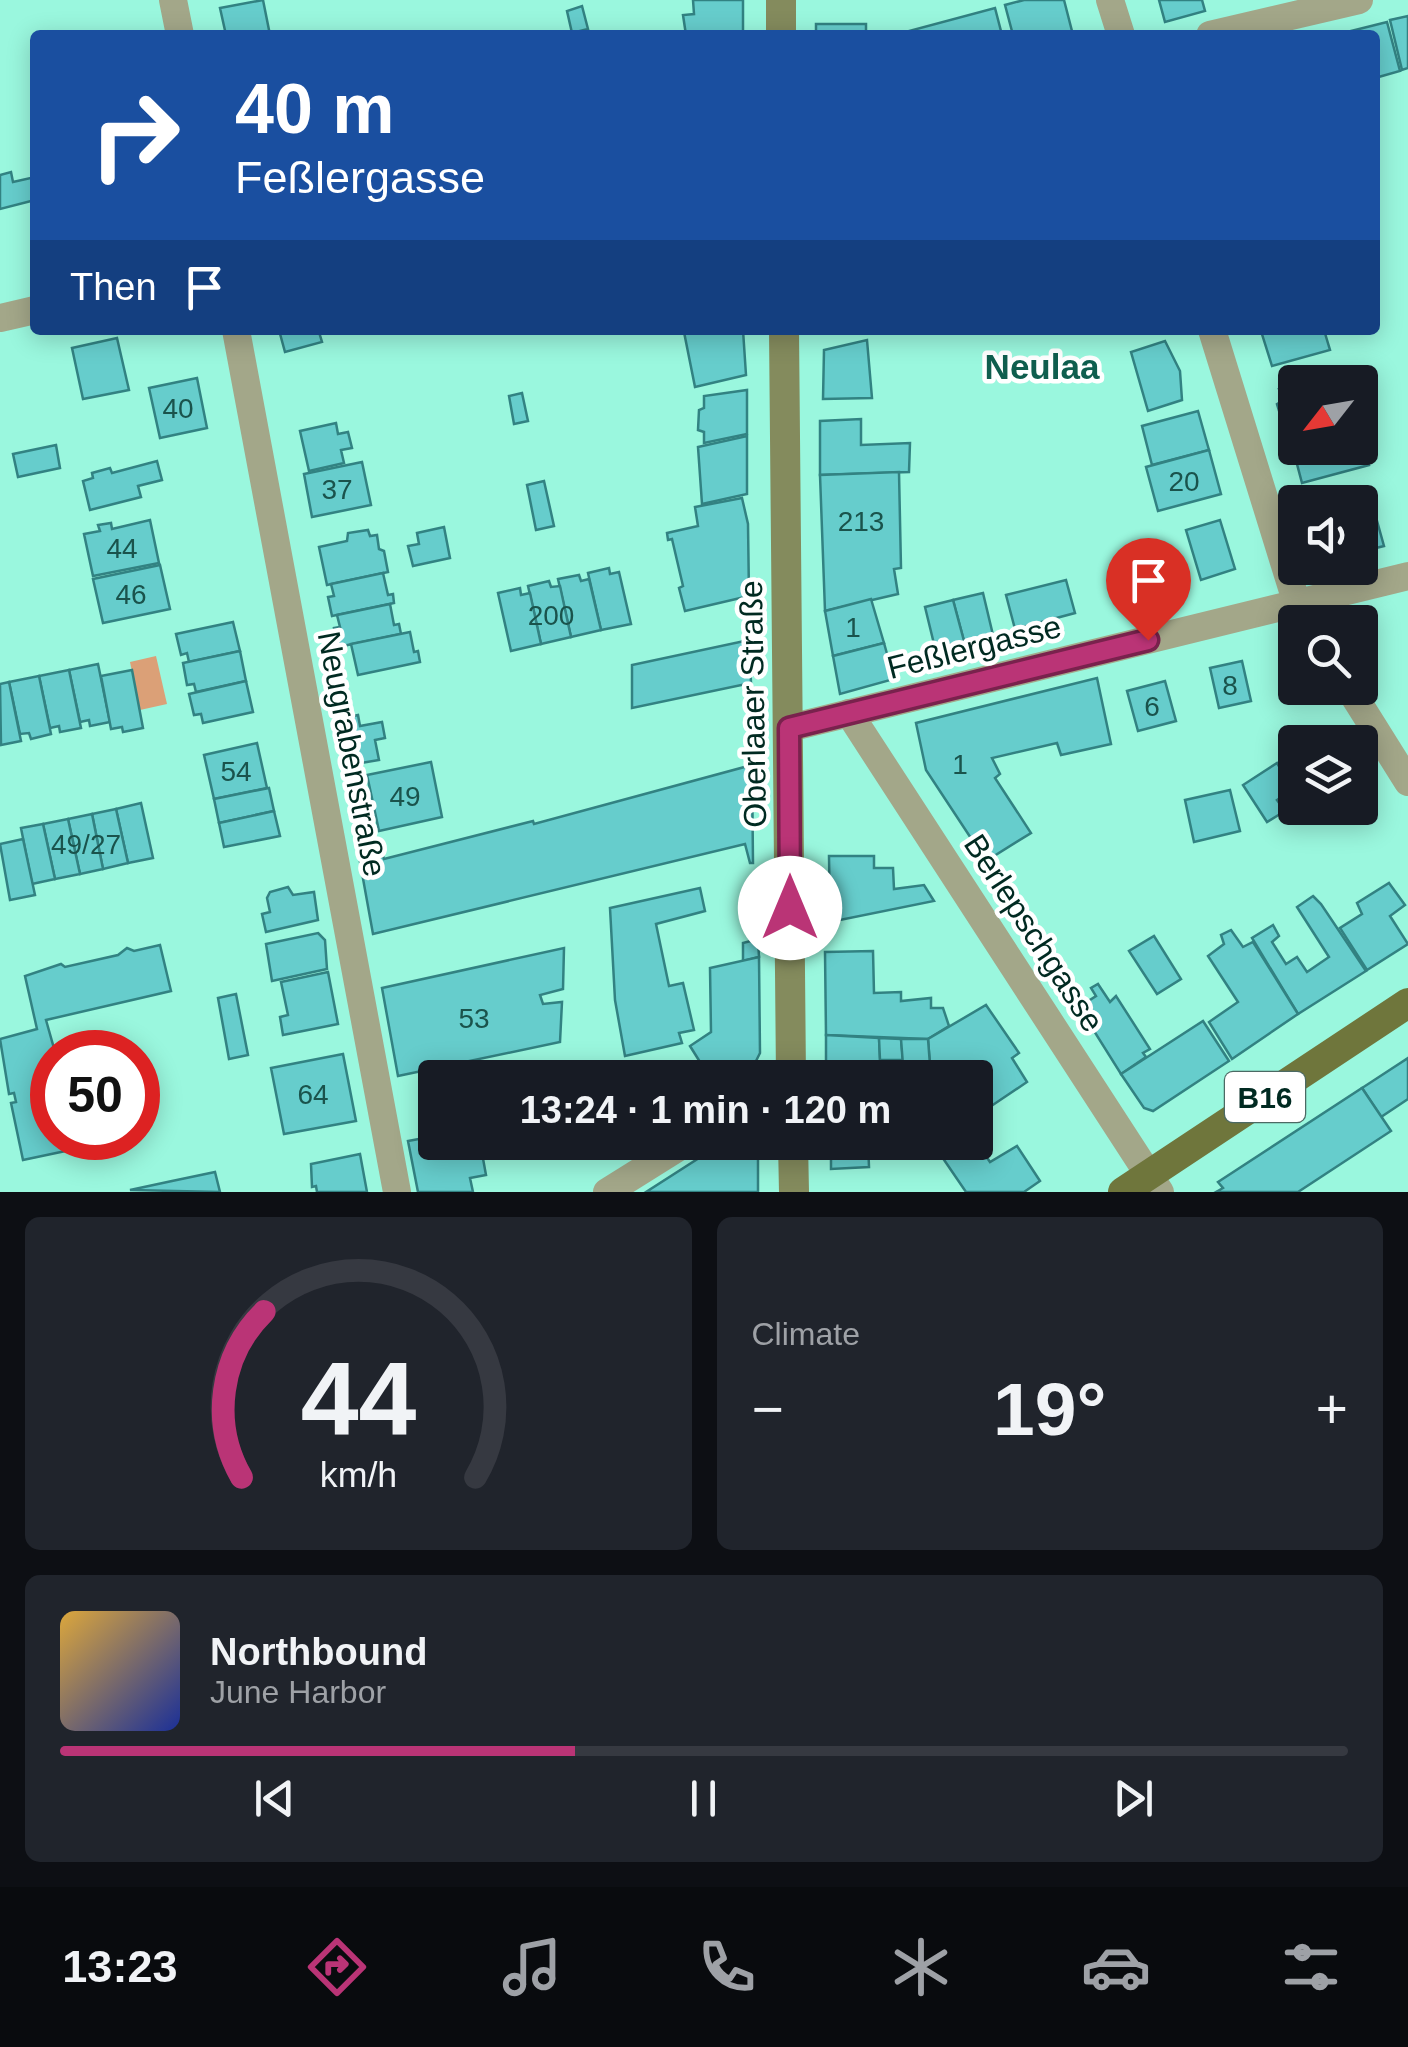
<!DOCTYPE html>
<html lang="en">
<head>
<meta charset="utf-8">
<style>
  :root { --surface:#171b24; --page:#20242c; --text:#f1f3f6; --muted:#9ea1a6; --line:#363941; --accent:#ba3476 }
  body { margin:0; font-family:Helvetica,sans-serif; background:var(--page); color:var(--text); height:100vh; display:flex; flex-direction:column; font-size:38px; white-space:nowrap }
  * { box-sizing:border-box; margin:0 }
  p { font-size:32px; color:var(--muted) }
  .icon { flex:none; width:55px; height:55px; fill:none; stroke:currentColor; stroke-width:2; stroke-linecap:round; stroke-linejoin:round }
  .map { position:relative; height:1192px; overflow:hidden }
  .panel { display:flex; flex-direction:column; gap:25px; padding:25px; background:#0d0f14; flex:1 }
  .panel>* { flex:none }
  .top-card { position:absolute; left:30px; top:30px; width:1350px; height:305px; border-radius:10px; box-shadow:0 5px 25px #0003; background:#1a4fa0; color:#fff; overflow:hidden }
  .needle { width:65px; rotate:239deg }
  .tools { position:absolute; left:1278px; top:365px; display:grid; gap:20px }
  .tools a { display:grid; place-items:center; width:100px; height:100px; border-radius:10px; background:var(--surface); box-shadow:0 5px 25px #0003; font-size:50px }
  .speed { position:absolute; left:30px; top:1030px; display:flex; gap:20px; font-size:50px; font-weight:700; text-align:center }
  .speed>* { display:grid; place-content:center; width:130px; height:130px; border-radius:50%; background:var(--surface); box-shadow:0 5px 25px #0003; line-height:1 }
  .speed .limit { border:15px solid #d22; background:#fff; color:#111 }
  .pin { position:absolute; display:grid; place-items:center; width:85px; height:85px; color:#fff; margin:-102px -42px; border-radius:50% 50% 50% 0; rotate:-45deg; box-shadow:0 0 10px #0007 }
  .pin .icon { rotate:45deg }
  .me { position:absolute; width:110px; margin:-55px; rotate:0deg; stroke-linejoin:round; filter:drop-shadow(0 0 8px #0008) }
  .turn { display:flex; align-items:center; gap:35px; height:210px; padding:0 40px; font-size:45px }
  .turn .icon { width:130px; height:130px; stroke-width:2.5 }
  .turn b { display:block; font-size:70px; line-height:85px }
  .then { display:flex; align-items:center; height:95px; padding:0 40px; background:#0003; gap:20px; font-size:38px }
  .big { font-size:75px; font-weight:600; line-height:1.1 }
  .panel .widget { flex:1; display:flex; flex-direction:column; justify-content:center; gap:15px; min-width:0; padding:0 35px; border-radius:15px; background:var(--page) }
  .panel .dial { align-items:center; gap:0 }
  .dial svg { height:260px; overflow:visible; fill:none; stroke:var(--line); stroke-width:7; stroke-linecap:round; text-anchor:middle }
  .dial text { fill:var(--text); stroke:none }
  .song { display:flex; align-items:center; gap:30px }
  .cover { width:120px; height:120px; border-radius:15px; background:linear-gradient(135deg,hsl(40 70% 55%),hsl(230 70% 35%)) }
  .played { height:10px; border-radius:5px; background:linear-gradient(90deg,var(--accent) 40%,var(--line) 40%) }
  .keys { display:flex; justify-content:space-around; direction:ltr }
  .heat { display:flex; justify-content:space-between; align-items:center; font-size:55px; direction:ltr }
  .panel .tiles { flex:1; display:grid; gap:25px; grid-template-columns:1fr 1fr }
  .widget:last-child { grid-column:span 2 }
  .trip { position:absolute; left:418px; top:1060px; width:575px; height:100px; border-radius:10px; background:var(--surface); box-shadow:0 5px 25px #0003; font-weight:600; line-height:100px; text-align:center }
  .menu { display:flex; height:160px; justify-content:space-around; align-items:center; background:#090b0e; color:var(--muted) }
  .menu .icon { width:70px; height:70px }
  .menu .active { color:var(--accent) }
  .menu b { font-size:45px; color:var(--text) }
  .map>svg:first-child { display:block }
  .green { fill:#dba077 }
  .building { fill:#66cdcc; stroke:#328282; stroke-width:2.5 }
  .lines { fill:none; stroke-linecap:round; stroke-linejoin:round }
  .minor { stroke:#a3a789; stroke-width:28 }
  .secondary { stroke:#848b5d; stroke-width:30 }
  .primary { stroke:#6f763c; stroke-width:30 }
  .route-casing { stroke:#79224d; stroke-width:25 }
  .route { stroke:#ba3476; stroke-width:18 }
  .labels { text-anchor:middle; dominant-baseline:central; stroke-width:9; stroke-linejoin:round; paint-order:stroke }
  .number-label { font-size:28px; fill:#1a534c }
  .shield { fill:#fff; stroke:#4c6a64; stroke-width:2.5 }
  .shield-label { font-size:30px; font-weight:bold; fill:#002a21 }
  .street-label { font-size:32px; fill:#002a21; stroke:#fff }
  .neighbourhood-label { font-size:35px; font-weight:bold; fill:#0f5e4e; stroke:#fff }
</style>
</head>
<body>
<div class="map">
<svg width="1408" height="1192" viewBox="0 0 1408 1192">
  <rect width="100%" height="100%" fill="#9af7de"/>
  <path class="green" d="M156,656L167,704L140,710L130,662Z"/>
  <g class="building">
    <path d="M263,0L270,35H226L220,8Z"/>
    <path d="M693,0H743V35H686L683,15L694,14Z"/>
    <path d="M1024,0H1064L1073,35H1013L1005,5Z"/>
    <path d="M1159,0H1202L1205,11L1165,22Z"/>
    <path d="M582,6L588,29L572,33L567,11Z"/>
    <path d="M995,8L1002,35H911L909,31Z"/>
    <path d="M1408,16V68L1402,70L1390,20Z"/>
    <path d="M1387,22L1400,71L1375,78V35H1335Z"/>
    <rect x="816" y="24" width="50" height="11"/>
    <path d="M11,172L13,182L35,177V200L0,209V175Z"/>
    <path d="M279,330H325L319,332L322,342L285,352Z"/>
    <path d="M703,330H743L746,375L695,387L684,332Z"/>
    <path d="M1324,330L1330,350L1272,366L1261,331Z"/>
    <path d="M117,338L129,390L83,399L72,348Z"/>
    <path d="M867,340L872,398L823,399L824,350Z"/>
    <path d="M1165,341L1180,371L1182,400L1148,411L1131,352Z"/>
    <path d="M197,378L207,428L160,438L149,388Z"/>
    <path d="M1295,384V446L1290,447L1277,404L1284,400L1279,389Z"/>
    <path d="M747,390V434L704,443V432L698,430L699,410L704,408V396Z"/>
    <path d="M522,393L528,421L514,424L509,396Z"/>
    <path d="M1198,411L1209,450L1152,465L1142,426Z"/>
    <path d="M861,419V445L910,443L909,472L820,475V421Z"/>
    <path d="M336,423L338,434L348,432L352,448L341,450L344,463L309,471L300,431Z"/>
    <path d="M1361,431L1369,465L1302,483L1293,449L1360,448Z"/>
    <path d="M747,436V494L702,504L698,447Z"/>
    <path d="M56,445L60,468L18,477L13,454Z"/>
    <path d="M1209,450L1221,494L1158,511L1146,467Z"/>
    <path d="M157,461L162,480L138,486L141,497L90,510L83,481L93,478L92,473L110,468L112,473Z"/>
    <path d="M362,462L371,505L312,517L304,474Z"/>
    <path d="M899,472L901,568L894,569L898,594L825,611L820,475Z"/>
    <path d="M544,481L554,526L536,530L527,485Z"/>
    <path d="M1335,489L1340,502H1309L1307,496Z"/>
    <path d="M742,498L748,524L749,596L685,611L679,588L683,586L672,539L668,540L667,533L698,526L695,507Z"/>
    <path d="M1372,503L1384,546L1360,552V506Z"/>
    <path d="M150,520L159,563L93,576L84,534L100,531L98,525L111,523L112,529Z"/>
    <path d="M1220,520L1235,569L1201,580L1186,530Z"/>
    <path d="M444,527L450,558L413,566L408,546L419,544L417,533Z"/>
    <path d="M368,530L370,536L377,535L379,549L384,551L388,572L327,585L319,547L347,541L348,533Z"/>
    <path d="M160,565L170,609L103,623L93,579Z"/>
    <path d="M609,568L610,574L619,572L631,624L601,630L588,573Z"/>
    <path d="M383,573L388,595L393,594L394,603L332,616L328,597L334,596L331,584Z"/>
    <path d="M579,575L581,581L589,579L601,630L571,637L558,579Z"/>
    <path d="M1066,580L1075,613L1015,629L1006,595Z"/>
    <path d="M549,581L551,587L560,586L571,637L541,644L528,586Z"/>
    <path d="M520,588L521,595L530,593L541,644L511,651L498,593Z"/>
    <path d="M983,593L993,635L964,641L953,600Z"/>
    <path d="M871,599L884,643L833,656L825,611Z"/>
    <path d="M953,600L964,641L935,648L925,607Z"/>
    <path d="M390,604L394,625L399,624L401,634L338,647L334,628L340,627L337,615Z"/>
    <path d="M233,622L240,651L189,662L187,653L181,655L176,634Z"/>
    <path d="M410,632L414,652L418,651L420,662L358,675L351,644Z"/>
    <path d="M749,640L751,683L632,708V665Z"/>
    <path d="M884,643L894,679L840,694L833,656Z"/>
    <path d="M240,651L246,681L196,692L194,684L187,685L183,663Z"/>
    <path d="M1242,661L1251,701L1219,708L1210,668Z"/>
    <path d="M98,664L110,722L90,726L89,720L80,722L69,670Z"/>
    <path d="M69,670L81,728L60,732L59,726L50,728L39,676Z"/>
    <path d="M132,670L143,728L123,732L122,727L111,729L101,676Z"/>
    <path d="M39,676L51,734L31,739L29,733L20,734L9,682Z"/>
    <path d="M1097,678L1111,744L1061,755L1057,743L992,758L1000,774L995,778L1031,833L986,861L926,770L916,723Z"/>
    <path d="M246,681L253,712L203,723L201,714L194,715L189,694Z"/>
    <path d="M1165,681L1176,721L1138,731L1127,691Z"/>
    <path d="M9,682L21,741L1,745L0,684Z"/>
    <path d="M358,715L360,726L382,722L385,738L375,740L379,760L343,766L334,720Z"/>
    <path d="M257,743L267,788L214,799L204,755Z"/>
    <path d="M431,762L442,817L379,831L367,775Z"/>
    <path d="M1277,763L1293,789L1277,800L1285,811L1267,822L1243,785Z"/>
    <path d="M752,765L753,863H750L745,844L373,934L360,862L383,856L384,859L533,821L534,824Z"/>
    <path d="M269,788L274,811L219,823L214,799Z"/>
    <path d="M1230,790L1240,831L1194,842L1185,800Z"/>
    <path d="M141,803L153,858L128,863L116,809Z"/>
    <path d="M116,809L128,863L103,869L92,814Z"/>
    <path d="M274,811L280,836L224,847L219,823Z"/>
    <path d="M92,814L103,869L80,874L68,819Z"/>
    <path d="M68,819L80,874L55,879L43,824Z"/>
    <path d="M43,824L55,879L32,884L21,828Z"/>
    <path d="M23,839L35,895L10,900L0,844Z"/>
    <path d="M829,856H874V868H893L894,889L924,885L934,901L830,922Z"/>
    <path d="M1389,883L1405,905L1390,916L1408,944L1367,970L1340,928L1362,914L1357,903Z"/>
    <path d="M288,887L293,895L314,892L318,920L266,932L262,914L270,912L267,898L270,892Z"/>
    <path d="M700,888L705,911L656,924L669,986L683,983L694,1030L679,1033L682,1043L625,1056L615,1000L610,908Z"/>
    <path d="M1313,896L1321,904L1366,971L1298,1014L1252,938L1273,925L1279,936L1272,942L1286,964L1297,957L1307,972L1329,957L1297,907Z"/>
    <path d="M1231,930L1243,947L1253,942L1298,1014L1232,1059L1209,1022L1238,1002L1208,956L1224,944L1221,935Z"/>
    <path d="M318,933L325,940L327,969L272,981L266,944Z"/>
    <path d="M1154,936L1181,979L1157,994L1129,951Z"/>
    <path d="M758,939L759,957L743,961V943Z"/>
    <path d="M160,945L171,991L46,1020L55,1052L52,1138H72L75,1149L23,1160L11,1103L16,1102L14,1093L9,1094L0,1039L37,1029L25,976L61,964L65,967L118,955L127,948L134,951Z"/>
    <path d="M564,948L563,989L540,995L543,1004L562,1002L560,1042L398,1076L382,988Z"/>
    <path d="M873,951L874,993L901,992V1001L931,998V1008H943L949,1026L928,1039L826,1035L825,952Z"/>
    <path d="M759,957L760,1053L755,1063L733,1078H710L690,1046L711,1032L710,968Z"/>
    <path d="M328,972L338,1024L283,1035L280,1017L288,1015L281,982Z"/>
    <path d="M1098,984L1110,1002L1116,996L1150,1049L1143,1053L1146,1057L1121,1074L1079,1007L1096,996L1091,988Z"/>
    <path d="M236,994L248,1055L229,1059L218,998Z"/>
    <path d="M986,1005L1019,1053L1012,1058L1027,1082L975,1117V1078H931L928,1039Z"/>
    <path d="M1203,1021L1229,1061L1153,1111L1144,1108L1121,1074Z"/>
    <path d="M826,1035L879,1038L881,1078H826Z"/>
    <path d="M879,1038L901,1039L903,1060H880Z"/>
    <path d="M901,1039H928L931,1078H904Z"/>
    <path d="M343,1054L356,1121L284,1134L271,1068Z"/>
    <path d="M1408,1058V1099L1381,1117L1362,1088Z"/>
    <path d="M1362,1088L1391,1131L1298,1192H1216L1223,1188L1218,1182Z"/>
    <path d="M435,1136V1142H480L486,1175L470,1178L473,1192H418L408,1141Z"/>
    <path d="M975,1140L990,1162L1017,1146L1040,1181L1024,1192H966L938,1151L937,1142Z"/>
    <path d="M724,1142H758V1192H646Z"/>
    <path d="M831,1142H868L869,1167L831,1169Z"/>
    <path d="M360,1154L367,1192H317L316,1186L312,1187L311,1164Z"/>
    <path d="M215,1172L220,1192L130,1190L172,1181Z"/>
  </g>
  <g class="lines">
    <g class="minor">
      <path d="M173,0L180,35"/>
      <path d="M1110,0L1121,35"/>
      <path d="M1210,35L1359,0"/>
      <path d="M0,318L35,310"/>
      <path d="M236,330L397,1192"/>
      <path d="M1212,330L1297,604L1309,622"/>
      <path d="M1349,688L1408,782"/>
      <path d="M849,713L1160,1192"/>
      <path d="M789,728L1408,576"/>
      <path d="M607,1192L687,1142"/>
    </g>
    <g class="secondary">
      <path d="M781,0V35"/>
      <path d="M784,330L791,1078"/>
      <path d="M793,1142L794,1192"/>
    </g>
    <path class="primary" d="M1123,1192L1408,1003"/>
  </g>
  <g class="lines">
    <g class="route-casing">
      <path id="route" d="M790,908L789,728L1148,640"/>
    </g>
    <use href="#route" class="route"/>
  </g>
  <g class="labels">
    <g class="number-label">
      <text x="178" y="408">40</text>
      <text x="1184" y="481">20</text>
      <text x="337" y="489">37</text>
      <text x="861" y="521">213</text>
      <text x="122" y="548">44</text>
      <text x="131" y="594">46</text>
      <text x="551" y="615">200</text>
      <text x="853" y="627">1</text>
      <text x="1230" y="685">8</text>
      <text x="1152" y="706">6</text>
      <text x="960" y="764">1</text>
      <text x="236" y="771">54</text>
      <text x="405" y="796">49</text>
      <text x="86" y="844">49/27</text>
      <text x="474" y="1018">53</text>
      <text x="313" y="1094">64</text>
    </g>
    <rect class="shield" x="1225" y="1072" width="80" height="50" rx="8"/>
    <g class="shield-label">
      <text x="1265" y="1097">B16</text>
    </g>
    <g class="street-label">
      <text transform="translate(974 647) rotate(-14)">Feßlergasse</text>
      <text transform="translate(753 704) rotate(-91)">Oberlaaer Straße</text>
      <text transform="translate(352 754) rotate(79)">Neugrabenstraße</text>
      <text transform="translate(1034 933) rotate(57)">Berlepschgasse</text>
    </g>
    <g class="neighbourhood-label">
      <text x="1042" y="366">Neulaa</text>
    </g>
  </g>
</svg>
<div class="tools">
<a><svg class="needle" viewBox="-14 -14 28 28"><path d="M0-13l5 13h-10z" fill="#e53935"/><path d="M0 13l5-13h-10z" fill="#9ea1a6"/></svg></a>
<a><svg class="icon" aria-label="sound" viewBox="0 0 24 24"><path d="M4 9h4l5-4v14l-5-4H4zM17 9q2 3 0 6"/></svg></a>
<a><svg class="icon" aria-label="search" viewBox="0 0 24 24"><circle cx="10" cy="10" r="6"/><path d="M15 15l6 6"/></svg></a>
<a><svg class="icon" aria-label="layers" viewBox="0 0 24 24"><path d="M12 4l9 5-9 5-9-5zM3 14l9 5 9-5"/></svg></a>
</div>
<div class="speed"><div class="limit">50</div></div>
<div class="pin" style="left:1148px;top:640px;background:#d93025"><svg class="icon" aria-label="arrive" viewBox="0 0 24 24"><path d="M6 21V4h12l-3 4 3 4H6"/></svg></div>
<svg class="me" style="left:790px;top:908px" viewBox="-20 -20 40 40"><circle r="19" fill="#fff"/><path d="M0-13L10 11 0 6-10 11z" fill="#ba3476"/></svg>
<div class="trip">13:24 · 1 min · 120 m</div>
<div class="top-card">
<div class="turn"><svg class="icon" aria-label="right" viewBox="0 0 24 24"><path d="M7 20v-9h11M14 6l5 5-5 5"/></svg><div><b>40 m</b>Feßlergasse</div></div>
<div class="then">Then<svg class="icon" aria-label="arrive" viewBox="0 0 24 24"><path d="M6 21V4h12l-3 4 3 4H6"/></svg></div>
</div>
</div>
<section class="panel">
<div class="tiles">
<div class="widget dial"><svg viewBox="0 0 100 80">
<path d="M14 69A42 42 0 1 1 86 69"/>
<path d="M14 69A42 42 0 0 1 21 18" stroke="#ba3476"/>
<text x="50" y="56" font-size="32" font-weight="700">44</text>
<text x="50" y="72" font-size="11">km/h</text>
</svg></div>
<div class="widget"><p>Climate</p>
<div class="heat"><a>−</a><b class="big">19°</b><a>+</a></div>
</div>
<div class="widget">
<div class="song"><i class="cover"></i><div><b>Northbound</b><p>June Harbor</p></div></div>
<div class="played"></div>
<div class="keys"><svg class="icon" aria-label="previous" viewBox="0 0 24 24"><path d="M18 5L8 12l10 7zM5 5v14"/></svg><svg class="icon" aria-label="pause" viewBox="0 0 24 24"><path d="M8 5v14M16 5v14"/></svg><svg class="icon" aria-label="next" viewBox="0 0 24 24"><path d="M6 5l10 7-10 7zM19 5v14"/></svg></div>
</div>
</div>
</section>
<nav class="menu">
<b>13:23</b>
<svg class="icon active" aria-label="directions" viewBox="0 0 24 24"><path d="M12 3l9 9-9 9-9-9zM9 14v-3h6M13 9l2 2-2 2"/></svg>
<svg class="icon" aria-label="music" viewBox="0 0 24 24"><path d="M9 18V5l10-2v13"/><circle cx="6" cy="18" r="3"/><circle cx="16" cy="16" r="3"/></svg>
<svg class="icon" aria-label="phone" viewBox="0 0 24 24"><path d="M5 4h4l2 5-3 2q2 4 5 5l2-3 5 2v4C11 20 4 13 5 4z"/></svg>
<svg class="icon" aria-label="climate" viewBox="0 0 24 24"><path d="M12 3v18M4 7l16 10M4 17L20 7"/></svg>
<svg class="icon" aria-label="car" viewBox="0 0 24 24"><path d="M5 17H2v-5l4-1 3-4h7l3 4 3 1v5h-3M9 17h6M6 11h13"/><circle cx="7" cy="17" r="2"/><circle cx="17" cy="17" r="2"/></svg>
<svg class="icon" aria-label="filters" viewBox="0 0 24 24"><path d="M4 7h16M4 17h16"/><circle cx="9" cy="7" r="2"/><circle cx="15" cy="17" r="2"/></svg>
</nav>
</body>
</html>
